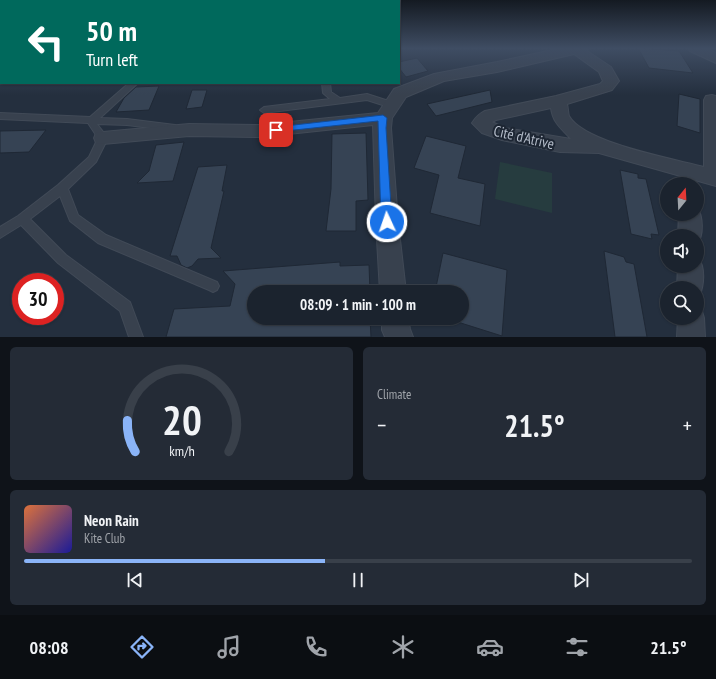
<!DOCTYPE html>
<html lang="en">
<head>
<meta charset="utf-8">
<style>
  :root { --surface:#1b232e; --page:#242b36; --text:#f1f3f6; --muted:#a0a4aa; --line:#39404a; --accent:#8ab4f8 }
  body { margin:0; font-family:"PT Sans Narrow",sans-serif; background:var(--page); color:var(--text); height:100vh; display:flex; flex-direction:column; font-size:15px; white-space:nowrap }
  * { box-sizing:border-box; margin:0 }
  p { font-size:13px; color:var(--muted) }
  .icon { flex:none; width:22px; height:22px; fill:none; stroke:currentColor; stroke-width:2; stroke-linecap:round; stroke-linejoin:round }
  .map { position:relative; height:337px; overflow:hidden }
  .panel { display:flex; flex-direction:column; gap:10px; padding:10px; background:#0f1319; flex:1 }
  .panel>* { flex:none }
  .banner { position:absolute; left:0px; top:0px; width:400px; height:84px; box-shadow:0 1px 3px #0004,0 0 0 1px var(--line); background:#00695c; color:#fff; overflow:hidden }
  .needle { width:26px; rotate:18deg }
  .fabs { position:absolute; left:660px; top:177px; display:grid; gap:8px }
  .fabs a { display:grid; place-items:center; width:44px; height:44px; border-radius:50%; background:var(--surface); box-shadow:0 1px 3px #0004,0 0 0 1px var(--line); font-size:20px }
  .speed { position:absolute; left:12px; top:273px; display:flex; gap:8px; font-size:20px; font-weight:700; text-align:center }
  .speed>* { display:grid; place-content:center; width:52px; height:52px; border-radius:50%; background:var(--surface); box-shadow:0 1px 3px #0004,0 0 0 1px var(--line); line-height:1 }
  .speed .limit { border:6px solid #d22; background:#fff; color:#111 }
  .pin { position:absolute; display:grid; place-items:center; width:34px; height:34px; color:#fff; margin:-17px; border-radius:8px; box-shadow:0 2px 6px #0006 }
  .me { position:absolute; width:44px; margin:-22px; rotate:357deg; stroke-linejoin:round; filter:drop-shadow(0 0 3px #0008) }
  .turn { display:flex; align-items:center; gap:14px; height:84px; padding:0 20px; font-size:18px }
  .turn .icon { width:52px; height:52px; stroke-width:2.5 }
  .turn b { display:block; font-size:28px; line-height:34px }
  .big { font-size:30px; font-weight:600; line-height:1.1 }
  .panel .widget { flex:1; display:flex; flex-direction:column; justify-content:center; gap:6px; min-width:0; padding:0 14px; border-radius:6px; background:var(--page) }
  .panel .dial { align-items:center; gap:0 }
  .dial svg { height:104px; overflow:visible; fill:none; stroke:var(--line); stroke-width:7; stroke-linecap:round; text-anchor:middle }
  .dial text { fill:var(--text); stroke:none }
  .song { display:flex; align-items:center; gap:12px }
  .cover { width:48px; height:48px; border-radius:6px; background:linear-gradient(135deg,hsl(20 70% 55%),hsl(240 70% 35%)) }
  .played { height:4px; border-radius:2px; background:linear-gradient(90deg,var(--accent) 45%,var(--line) 45%) }
  .keys { display:flex; justify-content:space-around; direction:ltr }
  .heat { display:flex; justify-content:space-between; align-items:center; font-size:22px; direction:ltr }
  .panel .tiles { flex:1; display:grid; gap:10px; grid-template-columns:1fr 1fr }
  .widget:last-child { grid-column:span 2 }
  .trip { position:absolute; left:247px; top:285px; width:222px; height:40px; border-radius:20px; background:var(--surface); box-shadow:0 1px 3px #0004,0 0 0 1px var(--line); font-weight:600; line-height:40px; text-align:center }
  .tabs { display:flex; height:64px; justify-content:space-around; align-items:center; background:#0b0e12; color:var(--muted) }
  .tabs .icon { width:28px; height:28px }
  .tabs .current { color:var(--accent) }
  .tabs b { font-size:18px; color:var(--text) }
  .map>svg:first-child { display:block }
  .green { fill:#263c3f }
  .building { fill:#364354; stroke:#1f2835 }
  .lines { fill:none; stroke-linecap:round; stroke-linejoin:round }
  .lane-casing { stroke:#414a57; stroke-width:2 }
  .street-casing { stroke:#414a57; stroke-width:2 }
  .lane { fill:#38414e; fill-rule:evenodd }
  .street { fill:#38414e; fill-rule:evenodd }
  .route { fill:#1a73e8; stroke:#114b97 }
  .labels { text-anchor:middle; dominant-baseline:central; stroke-width:4; stroke-linejoin:round; paint-order:stroke }
  .street-label { font-size:15px; fill:#b4bcc9; stroke:#1d2633 }
</style>
</head>
<body>
<div class="map">
<svg width="716" height="337" viewBox="0 0 716 337">
  <rect width="100%" height="100%" fill="#242f3e"/>
  <path class="green" d="M500,162L552,173V213L495,199Z"/>
  <g class="building">
    <path d="M638,48L679,51L693,73L649,68Z"/>
    <path d="M417,58L428,71L406,77L399,68V62Z"/>
    <path d="M159,86L149,110L116,112L124,98L136,87Z"/>
    <path d="M192,90H207L202,107L186,109Z"/>
    <path d="M490,90L492,102L436,116L427,104Z"/>
    <path d="M679,94L700,99V133L677,126Z"/>
    <path d="M46,130L29,152L0,153V131Z"/>
    <path d="M366,133L368,200L356,201V231H326L331,189L332,134Z"/>
    <path d="M426,136L466,146L458,178L485,184L480,226L430,213L439,175L414,168Z"/>
    <path d="M184,142L173,181L137,183L149,171L156,145Z"/>
    <path d="M227,165L222,191H224L211,248L221,258L198,259L192,266L187,268L181,265L177,256H170L198,167Z"/>
    <path d="M620,170L638,174V178L646,179L659,235L651,234L652,239L631,234Z"/>
    <path d="M604,251L624,257L626,262L634,264L647,337H615Z"/>
    <path d="M443,253L507,270L502,336L445,318H462V292H435Z"/>
    <path d="M340,262V266L369,265L370,292H254V318H370L371,337H166L174,309L230,306L235,284L223,271Z"/>
  </g>
  <g class="lines">
    <g class="lane-casing">
      <g id="lane">
        <path d="M129,83H138L100,118L127,119L175,125L180,128L175,131L127,125L97,124L108,138L96,162L68,189L78,215L106,235L217,282L219,286L217,290L213,292L209,290L98,243L70,221L60,196L30,219L66,255L130,302L143,337H129L120,311L58,263L21,225L0,238V227L18,216L58,185L89,157L98,138L88,123L0,119V113L90,117Z"/>
        <path d="M322,83H330L331,92L340,98L367,94L395,103L396,105L392,108L367,100L264,113L260,110L264,107L330,99L323,93Z"/>
      </g>
    </g>
    <g class="street-casing">
      <g id="street">
        <path d="M562,48H589L587,51L611,67L619,81L612,90L567,104C568,107 568,113 569,116C584,143 674,159 704,167V100L706,96L712,95L716,96V186L599,153L560,152L502,140L482,133L472,123C476,117 479,114 485,111L556,96L600,84L603,81L599,72L574,54L497,72L444,81L406,97L392,118L391,128L398,222L406,292H380L376,222L373,125L260,137L189,136L103,144L96,143L94,138L96,133L103,132L189,124L260,125L378,113L394,89L434,74L497,62ZM551,108C553,123 561,128 571,139L505,128L492,122L496,120Z"/>
        <path d="M688,48H706L716,53V63L690,51Z"/>
        <path d="M697,207C703,216 704,236 697,243V236H678L679,214H697Z"/>
        <path d="M697,257C706,266 704,286 699,297H697V288H677L678,266H697Z"/>
        <path d="M697,307L701,308L704,318L705,337H677L678,318H697Z"/>
        <path d="M382,318H408L410,329L413,337H385L382,330Z"/>
      </g>
    </g>
    <use href="#lane" class="lane"/>
    <use href="#street" class="street"/>
  </g>
  <linearGradient id="sky" x2="0" y2="1"><stop stop-color="#141a22"/><stop offset="0.51" stop-color="#3f4d63"/><stop offset="1" stop-color="#3f4d63" stop-opacity="0"/></linearGradient>
  <rect width="716" height="95" fill="url(#sky)"/>
  <path class="route" d="M383,115L387,118L386,128L392,222L390,225L387,226L383,225L381,222L378,121L276,132L272,130L276,127Z"/>
  <g class="labels">
    <g class="street-label">
      <text transform="translate(524 137) rotate(13)">Cité d'Atrive</text>
    </g>
  </g>
</svg>
<div class="fabs">
<a><svg class="needle" viewBox="-14 -14 28 28"><path d="M0-13l5 13h-10z" fill="#e53935"/><path d="M0 13l5-13h-10z" fill="#a0a4aa"/></svg></a>
<a><svg class="icon" aria-label="sound" viewBox="0 0 24 24"><path d="M4 9h4l5-4v14l-5-4H4zM17 9q2 3 0 6"/></svg></a>
<a><svg class="icon" aria-label="search" viewBox="0 0 24 24"><circle cx="10" cy="10" r="6"/><path d="M15 15l6 6"/></svg></a>
</div>
<div class="speed"><div class="limit">30</div></div>
<div class="pin" style="left:276px;top:130px;background:#d93025"><svg class="icon" aria-label="arrive" viewBox="0 0 24 24"><path d="M6 21V4h12l-3 4 3 4H6"/></svg></div>
<svg class="me" style="left:387px;top:222px" viewBox="-20 -20 40 40"><circle r="17" fill="#1a73e8" stroke="#fff" stroke-width="3"/><path d="M0-11L8 9 0 5-8 9z" fill="#fff"/></svg>
<div class="trip">08:09 · 1 min · 100 m</div>
<div class="banner">
<div class="turn"><svg class="icon" aria-label="left" viewBox="0 0 24 24"><path d="M17 20v-9H6M10 6l-5 5 5 5"/></svg><div><b>50 m</b>Turn left</div></div>
</div>
</div>
<section class="panel">
<div class="tiles">
<div class="widget dial"><svg viewBox="0 0 100 80">
<path d="M14 69A42 42 0 1 1 86 69"/>
<path d="M14 69A42 42 0 0 1 8 45" stroke="#8ab4f8"/>
<text x="50" y="56" font-size="32" font-weight="700">20</text>
<text x="50" y="72" font-size="11">km/h</text>
</svg></div>
<div class="widget"><p>Climate</p>
<div class="heat"><a>−</a><b class="big">21.5°</b><a>+</a></div>
</div>
<div class="widget">
<div class="song"><i class="cover"></i><div><b>Neon Rain</b><p>Kite Club</p></div></div>
<div class="played"></div>
<div class="keys"><svg class="icon" aria-label="previous" viewBox="0 0 24 24"><path d="M18 5L8 12l10 7zM5 5v14"/></svg><svg class="icon" aria-label="pause" viewBox="0 0 24 24"><path d="M8 5v14M16 5v14"/></svg><svg class="icon" aria-label="next" viewBox="0 0 24 24"><path d="M6 5l10 7-10 7zM19 5v14"/></svg></div>
</div>
</div>
</section>
<nav class="tabs">
<b>08:08</b>
<svg class="icon current" aria-label="directions" viewBox="0 0 24 24"><path d="M12 3l9 9-9 9-9-9zM9 14v-3h6M13 9l2 2-2 2"/></svg>
<svg class="icon" aria-label="music" viewBox="0 0 24 24"><path d="M9 18V5l10-2v13"/><circle cx="6" cy="18" r="3"/><circle cx="16" cy="16" r="3"/></svg>
<svg class="icon" aria-label="phone" viewBox="0 0 24 24"><path d="M5 4h4l2 5-3 2q2 4 5 5l2-3 5 2v4C11 20 4 13 5 4z"/></svg>
<svg class="icon" aria-label="climate" viewBox="0 0 24 24"><path d="M12 3v18M4 7l16 10M4 17L20 7"/></svg>
<svg class="icon" aria-label="car" viewBox="0 0 24 24"><path d="M5 17H2v-5l4-1 3-4h7l3 4 3 1v5h-3M9 17h6M6 11h13"/><circle cx="7" cy="17" r="2"/><circle cx="17" cy="17" r="2"/></svg>
<svg class="icon" aria-label="filters" viewBox="0 0 24 24"><path d="M4 7h16M4 17h16"/><circle cx="9" cy="7" r="2"/><circle cx="15" cy="17" r="2"/></svg>
<b>21.5°</b>
</nav>
</body>
</html>
